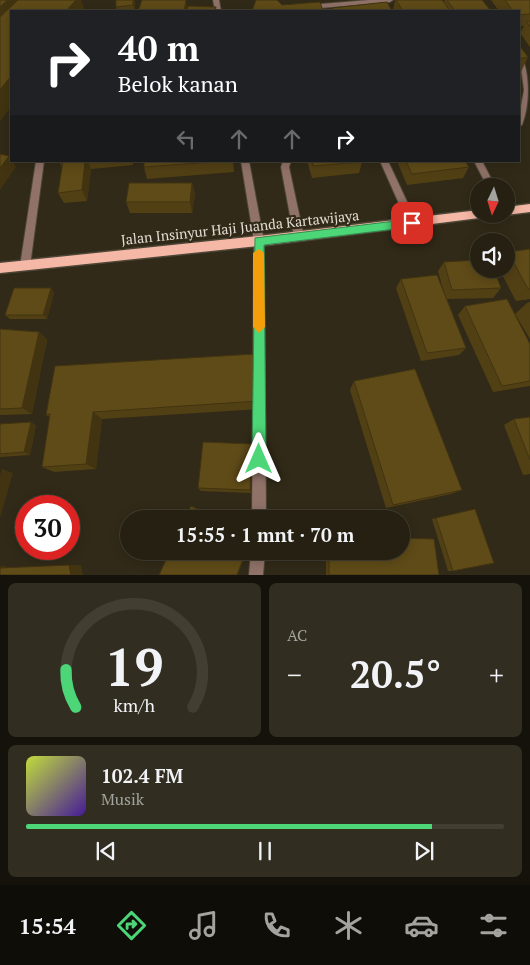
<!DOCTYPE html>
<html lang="id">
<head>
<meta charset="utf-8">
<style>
  :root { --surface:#252012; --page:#312d20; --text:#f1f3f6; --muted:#a3a39f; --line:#423e32; --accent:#4cd677 }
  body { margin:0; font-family:"PT Serif",serif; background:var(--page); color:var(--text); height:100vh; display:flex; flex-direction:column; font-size:19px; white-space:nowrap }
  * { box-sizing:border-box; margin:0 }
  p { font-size:16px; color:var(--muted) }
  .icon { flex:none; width:28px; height:28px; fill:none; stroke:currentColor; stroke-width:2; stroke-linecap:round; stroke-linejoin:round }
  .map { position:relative; height:575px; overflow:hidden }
  .side { display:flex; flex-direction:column; gap:8px; padding:8px; background:#14120a; flex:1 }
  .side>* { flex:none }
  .top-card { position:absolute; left:10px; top:10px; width:510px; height:152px; border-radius:0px; box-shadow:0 2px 12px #0003,0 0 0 1px var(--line); background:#202124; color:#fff; overflow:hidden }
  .needle { width:32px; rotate:184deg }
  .buttons { position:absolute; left:470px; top:178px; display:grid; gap:10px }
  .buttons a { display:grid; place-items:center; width:45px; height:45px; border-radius:50%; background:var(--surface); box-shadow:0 2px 12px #0003,0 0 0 1px var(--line); font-size:25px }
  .speed { position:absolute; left:15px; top:495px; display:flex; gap:10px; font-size:25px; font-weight:700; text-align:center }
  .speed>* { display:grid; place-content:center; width:65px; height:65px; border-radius:50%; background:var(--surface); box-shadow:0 2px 12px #0003,0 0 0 1px var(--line); line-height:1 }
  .speed .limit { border:8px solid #d22; background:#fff; color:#111 }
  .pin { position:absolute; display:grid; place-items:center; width:42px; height:42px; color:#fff; margin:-21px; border-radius:10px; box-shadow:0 2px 8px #0006 }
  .me { position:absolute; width:55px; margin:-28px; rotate:0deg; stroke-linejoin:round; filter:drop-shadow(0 0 4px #0008) }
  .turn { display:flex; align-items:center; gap:18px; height:105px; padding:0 25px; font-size:22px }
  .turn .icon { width:65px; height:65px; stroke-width:2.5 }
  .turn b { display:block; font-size:35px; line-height:42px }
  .lanes { display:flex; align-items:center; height:48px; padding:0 25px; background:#0003; justify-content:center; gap:25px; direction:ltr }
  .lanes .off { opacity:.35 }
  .big { font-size:38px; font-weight:700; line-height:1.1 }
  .side .tile { flex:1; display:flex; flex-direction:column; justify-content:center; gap:8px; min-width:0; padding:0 18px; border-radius:8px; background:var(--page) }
  .side .dial { align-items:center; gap:0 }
  .dial svg { height:130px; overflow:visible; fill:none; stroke:var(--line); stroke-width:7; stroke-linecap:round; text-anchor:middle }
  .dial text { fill:var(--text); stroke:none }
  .song { display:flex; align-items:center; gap:15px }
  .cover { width:60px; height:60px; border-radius:8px; background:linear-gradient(135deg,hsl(70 70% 55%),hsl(260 70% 35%)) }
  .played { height:5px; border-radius:2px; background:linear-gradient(90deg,var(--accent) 85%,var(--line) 85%) }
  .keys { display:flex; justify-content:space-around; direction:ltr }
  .heat { display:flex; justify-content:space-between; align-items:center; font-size:28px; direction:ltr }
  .side .tiles { flex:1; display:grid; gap:8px; grid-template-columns:1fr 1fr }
  .tile:last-child { grid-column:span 2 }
  .trip { position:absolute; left:120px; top:510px; width:290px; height:50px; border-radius:25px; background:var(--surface); box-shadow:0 2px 12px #0003,0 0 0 1px var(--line); font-weight:700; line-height:50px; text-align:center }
  .tab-bar { display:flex; height:80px; justify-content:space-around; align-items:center; background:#0f0d07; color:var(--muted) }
  .tab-bar .icon { width:35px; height:35px }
  .tab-bar .current { color:var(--accent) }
  .tab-bar b { font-size:22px; color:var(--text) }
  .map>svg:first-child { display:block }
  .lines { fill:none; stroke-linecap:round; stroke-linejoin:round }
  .service-casing { stroke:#4d4636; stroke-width:2 }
  .minor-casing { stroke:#4d4636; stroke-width:2 }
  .primary-casing { stroke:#4d4636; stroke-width:3 }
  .service { fill:#907269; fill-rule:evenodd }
  .minor { fill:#907269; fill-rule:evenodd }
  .primary { fill:#f6b8a6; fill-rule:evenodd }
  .wall { fill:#524015 }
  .shaded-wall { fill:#423411 }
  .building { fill:#5f4b18; stroke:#423411 }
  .route { fill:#4cd677; stroke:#318b4d }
  .slow { fill:#f59e0b }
  .labels { text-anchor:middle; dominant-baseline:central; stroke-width:4.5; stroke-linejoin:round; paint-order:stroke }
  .street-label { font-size:14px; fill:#e0dcd1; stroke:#312a18 }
</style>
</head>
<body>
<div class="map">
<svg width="530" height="575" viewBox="0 0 530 575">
  <rect width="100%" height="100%" fill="#312a18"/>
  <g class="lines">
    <g class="service-casing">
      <g id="service">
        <path d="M519,53L521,54C530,74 530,105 522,125L519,126V117L524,90Z"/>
        <path d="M283,161H291L289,167L304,237L299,241L294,237L281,167Z"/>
        <path d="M380,161H388L417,223L415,226H409Z"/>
        <path d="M474,161H482L495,186H487Z"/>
      </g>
    </g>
    <g class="minor-casing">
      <g id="minor">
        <path d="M213,0H219L221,11H215Z"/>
        <path d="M369,0H393L390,2L309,9L306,7L309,5Z"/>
        <path d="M36,161H44L30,266L28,269H22L20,266Z"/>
        <path d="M241,161H249L264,241L266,519H252L254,241Z"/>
        <path d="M251,551H265L263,575H249Z"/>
      </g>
    </g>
    <g class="primary-casing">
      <g id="primary">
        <path d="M530,204V212L506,215L502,214H506V207Z"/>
        <path d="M479,210V214H489L487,217L259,246L0,273V263L259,236Z"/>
      </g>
    </g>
    <use href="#service" class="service"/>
    <use href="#minor" class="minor"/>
    <use href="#primary" class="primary"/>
  </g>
  <g class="wall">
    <path d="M116,0H135V11H117L116,7Z"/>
    <path d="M395,0H442L444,2L445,0H482L491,11H393Z"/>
    <path d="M491,0H530V47L520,33L524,26H519V11H499Z"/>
    <path d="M519,45L528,57L520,74H519Z"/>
    <path d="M59,161H133V165L91,169L87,201L64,203L58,193L62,167Z"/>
    <path d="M144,161H233L234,172L147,179L144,167Z"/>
    <path d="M307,161H362V162L359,173L312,178Z"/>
    <path d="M397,161H465L469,167L463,178L407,185Z"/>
    <path d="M192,183L195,194L192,213H130L126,202Z"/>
    <path d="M530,249V299L516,301L499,269H506V254L508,252Z"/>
    <path d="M444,262L501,288L493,298L447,299L466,348L459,355L421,361L396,288L401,279L444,293L438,271Z"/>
    <path d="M51,288L54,293L47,319H10L5,315Z"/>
    <path d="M530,302V339L515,314L527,303Z"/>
    <path d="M465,306L530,344V386L493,392L458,315Z"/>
    <path d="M0,329L39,332L47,340L32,414L0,415Z"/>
    <path d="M255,354L258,409L102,419L96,469L54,472L42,467L50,417L46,415Z"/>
    <path d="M354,381L462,490L451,494L386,508L350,390Z"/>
    <path d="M530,417V474L523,475L504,425L514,419Z"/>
    <path d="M0,424L36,425L30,455L0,457Z"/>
    <path d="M252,444L253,449L251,493L201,491L198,488Z"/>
    <path d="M475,509L453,571H448L432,519Z"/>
    <path d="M326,551H401L439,575H326Z"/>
  </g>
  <g class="shaded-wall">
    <path d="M7,0H30L0,17V7Z"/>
    <path d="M76,0H81L85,11H66Z"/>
    <path d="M133,0H135V11L133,5Z"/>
    <path d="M186,0L188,11H184Z"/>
    <path d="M11,76V107L0,121V90Z"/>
    <path d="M9,156L11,161H12L16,167L0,190V168Z"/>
    <path d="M85,161H88L91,169L87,201L82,190Z"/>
    <path d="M192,183L195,194L192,213L190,202Z"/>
    <path d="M51,288L54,293L47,319L43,315Z"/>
    <path d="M39,332L47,340L32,414L22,408Z"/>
    <path d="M93,412L102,419L96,469L86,464Z"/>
    <path d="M31,422L36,425L30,455L24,452Z"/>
    <path d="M252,444L253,449L251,493L250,490Z"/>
    <path d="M2,469L13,473L0,518V475Z"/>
    <path d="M246,551H247L238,575H237Z"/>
    <path d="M69,565H81L83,575H71Z"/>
    <path d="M0,566H6L3,575H0Z"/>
  </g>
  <g class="building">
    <path d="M0,0H7L0,7Z"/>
    <path d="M18,0H76L66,11H11V76L0,90V17Z"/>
    <path d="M116,0H133V5L116,7Z"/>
    <path d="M142,0H186L184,11H138Z"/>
    <path d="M256,0H277L282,5L320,2L323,11H252Z"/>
    <path d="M396,0H442L450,11H403Z"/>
    <path d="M447,0H482L491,11H455Z"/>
    <path d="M505,0H530V14L519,15V11H513Z"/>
    <path d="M387,2L392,11H334L332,8Z"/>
    <path d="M188,6L216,7L215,11H187Z"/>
    <path d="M526,21H530V27Z"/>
    <path d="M519,45L528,57L519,59Z"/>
    <path d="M0,154L9,156L0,168Z"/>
    <path d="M63,161H85L82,190L58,193Z"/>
    <path d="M144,161H226L144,167Z"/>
    <path d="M312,161H362V162L313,166Z"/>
    <path d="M406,161H465L469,167L412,174Z"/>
    <path d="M129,183H192L190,202H126Z"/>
    <path d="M530,249V289H528L508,252Z"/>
    <path d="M479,260V269H494L501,288L452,290L444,262Z"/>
    <path d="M437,275L466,348L427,353L401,279Z"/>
    <path d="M14,288H51L43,315H5Z"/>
    <path d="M507,299L530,344V381L502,386L465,306Z"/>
    <path d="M0,329L39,332L22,408L0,409Z"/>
    <path d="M255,354L258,401L93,412L86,464L42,467L50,414L46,415L55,366Z"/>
    <path d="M415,369L462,490L393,505L354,381Z"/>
    <path d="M530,417V460L514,419Z"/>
    <path d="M31,422L24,452L0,454V424Z"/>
    <path d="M203,442L252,444L250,490L198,488Z"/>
    <path d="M191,506L218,519H185Z"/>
    <path d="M475,509L494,563L453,571L436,518Z"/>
    <path d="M401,538L434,539L439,575H329V551H401Z"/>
    <path d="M170,551H246L237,575H159Z"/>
    <path d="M69,565L71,575H0V568Z"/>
  </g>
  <path class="route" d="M412,219L417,223L412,227L264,245L266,459L264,464L259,466L254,464L252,459L255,238Z"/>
  <path class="slow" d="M259,249L264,253L265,327L259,333L253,327V253Z"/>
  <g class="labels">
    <g class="street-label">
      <text transform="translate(240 227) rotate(-6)">Jalan Insinyur Haji Juanda Kartawijaya</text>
    </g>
  </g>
</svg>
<div class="buttons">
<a><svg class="needle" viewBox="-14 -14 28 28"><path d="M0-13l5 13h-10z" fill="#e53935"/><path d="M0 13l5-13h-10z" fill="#a3a39f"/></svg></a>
<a><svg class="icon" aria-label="sound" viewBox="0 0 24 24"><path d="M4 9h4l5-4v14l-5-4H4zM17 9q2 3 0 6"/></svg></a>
</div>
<div class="speed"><div class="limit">30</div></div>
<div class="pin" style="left:412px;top:223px;background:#d93025"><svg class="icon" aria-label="arrive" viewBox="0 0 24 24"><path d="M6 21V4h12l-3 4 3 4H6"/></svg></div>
<svg class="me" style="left:259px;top:459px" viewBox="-20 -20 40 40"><path d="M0-17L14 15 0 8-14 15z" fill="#4cd677" stroke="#fff" stroke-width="4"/></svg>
<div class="trip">15:55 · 1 mnt · 70 m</div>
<div class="top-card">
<div class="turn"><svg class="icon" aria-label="right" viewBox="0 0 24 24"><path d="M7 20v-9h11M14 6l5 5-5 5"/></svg><div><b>40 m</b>Belok kanan</div></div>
<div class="lanes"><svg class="icon off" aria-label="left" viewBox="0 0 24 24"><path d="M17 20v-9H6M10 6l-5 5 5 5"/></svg><svg class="icon off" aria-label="ahead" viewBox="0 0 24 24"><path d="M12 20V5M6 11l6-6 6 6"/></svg><svg class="icon off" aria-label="ahead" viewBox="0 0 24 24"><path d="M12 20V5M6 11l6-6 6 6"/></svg><svg class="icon" aria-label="right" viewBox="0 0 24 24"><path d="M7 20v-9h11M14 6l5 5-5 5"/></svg></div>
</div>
</div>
<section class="side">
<div class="tiles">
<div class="tile dial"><svg viewBox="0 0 100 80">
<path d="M14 69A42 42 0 1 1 86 69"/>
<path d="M14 69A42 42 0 0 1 8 46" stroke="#4cd677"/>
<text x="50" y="56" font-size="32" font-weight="700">19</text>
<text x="50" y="72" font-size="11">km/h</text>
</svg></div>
<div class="tile"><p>AC</p>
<div class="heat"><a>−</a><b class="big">20.5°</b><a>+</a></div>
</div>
<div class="tile">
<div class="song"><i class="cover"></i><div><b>102.4 FM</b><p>Musik</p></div></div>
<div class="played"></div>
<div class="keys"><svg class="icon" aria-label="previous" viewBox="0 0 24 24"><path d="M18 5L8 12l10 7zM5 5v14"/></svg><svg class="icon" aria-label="pause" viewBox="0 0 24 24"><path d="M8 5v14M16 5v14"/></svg><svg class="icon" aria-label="next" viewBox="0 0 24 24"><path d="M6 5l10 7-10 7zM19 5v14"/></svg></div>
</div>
</div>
</section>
<nav class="tab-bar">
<b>15:54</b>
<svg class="icon current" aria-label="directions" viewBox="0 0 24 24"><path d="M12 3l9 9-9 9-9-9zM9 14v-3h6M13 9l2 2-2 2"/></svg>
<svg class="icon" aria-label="music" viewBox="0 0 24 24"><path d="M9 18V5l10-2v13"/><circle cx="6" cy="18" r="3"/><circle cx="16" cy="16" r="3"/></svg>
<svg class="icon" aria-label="phone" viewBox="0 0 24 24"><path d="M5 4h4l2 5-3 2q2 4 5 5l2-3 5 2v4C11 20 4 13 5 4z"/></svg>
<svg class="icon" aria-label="climate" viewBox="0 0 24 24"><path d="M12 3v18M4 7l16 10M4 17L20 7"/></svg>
<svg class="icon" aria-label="car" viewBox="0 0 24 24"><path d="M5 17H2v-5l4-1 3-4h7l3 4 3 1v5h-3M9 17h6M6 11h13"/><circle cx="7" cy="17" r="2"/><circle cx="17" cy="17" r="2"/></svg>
<svg class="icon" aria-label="filters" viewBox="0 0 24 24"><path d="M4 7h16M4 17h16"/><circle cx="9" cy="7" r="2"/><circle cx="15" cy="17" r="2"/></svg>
</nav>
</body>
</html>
